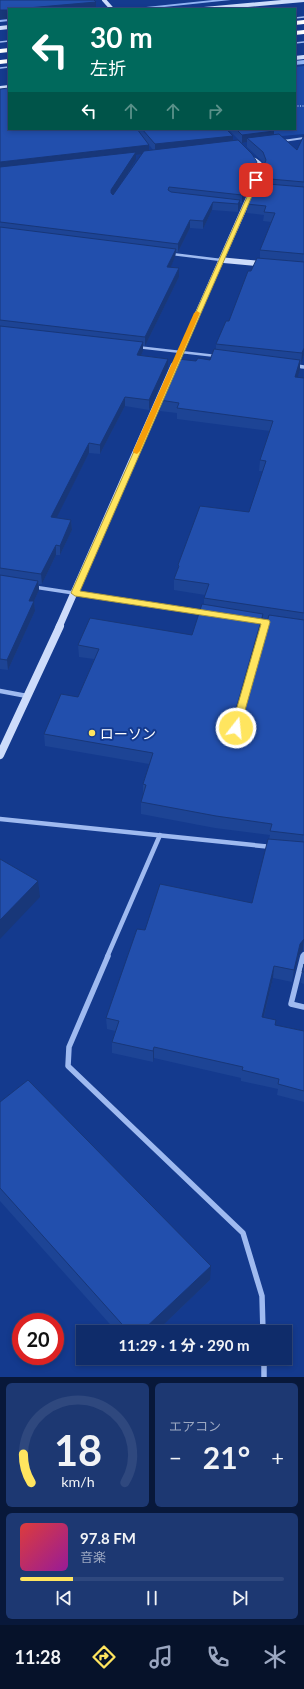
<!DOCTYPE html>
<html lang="ja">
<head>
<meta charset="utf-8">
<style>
  :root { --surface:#0f2c6a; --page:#1d3872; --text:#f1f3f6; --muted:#9ba7c1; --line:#2f487e; --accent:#ffe55f }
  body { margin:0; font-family:Lato,"Noto Sans JP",sans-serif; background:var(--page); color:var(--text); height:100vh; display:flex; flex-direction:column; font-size:15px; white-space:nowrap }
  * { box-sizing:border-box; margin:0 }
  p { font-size:13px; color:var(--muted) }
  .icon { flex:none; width:22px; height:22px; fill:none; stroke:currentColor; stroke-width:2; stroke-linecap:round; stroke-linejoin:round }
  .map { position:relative; height:1377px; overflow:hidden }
  .details { display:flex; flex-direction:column; gap:6px; padding:6px; background:#08183a; flex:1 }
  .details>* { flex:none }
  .hud { position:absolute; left:8px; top:8px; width:288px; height:122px; border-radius:0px; box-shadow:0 2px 6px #0003,0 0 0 1px var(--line); background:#00695c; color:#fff; overflow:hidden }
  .speed { position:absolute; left:12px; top:1313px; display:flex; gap:8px; font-size:20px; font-weight:700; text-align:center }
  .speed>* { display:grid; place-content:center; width:52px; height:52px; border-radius:50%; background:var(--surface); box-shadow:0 2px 6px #0003,0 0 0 1px var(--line); line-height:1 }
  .speed .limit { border:6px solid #d22; background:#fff; color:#111 }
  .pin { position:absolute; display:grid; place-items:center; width:34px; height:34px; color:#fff; margin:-17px; border-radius:8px; box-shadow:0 2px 6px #0006 }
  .me { position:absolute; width:44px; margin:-22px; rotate:16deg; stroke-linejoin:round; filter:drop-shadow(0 0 3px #0008) }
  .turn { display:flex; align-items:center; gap:14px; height:84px; padding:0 16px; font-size:18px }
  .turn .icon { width:52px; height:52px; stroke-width:2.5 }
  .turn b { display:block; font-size:28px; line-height:34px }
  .lanes { display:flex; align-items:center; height:38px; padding:0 16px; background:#0003; justify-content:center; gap:20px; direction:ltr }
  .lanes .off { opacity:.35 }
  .big { font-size:30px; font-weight:700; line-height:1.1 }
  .details .widget { flex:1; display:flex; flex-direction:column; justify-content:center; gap:6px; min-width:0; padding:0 14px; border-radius:6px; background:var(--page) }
  .details .dial { align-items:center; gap:0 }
  .dial svg { height:104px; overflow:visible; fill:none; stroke:var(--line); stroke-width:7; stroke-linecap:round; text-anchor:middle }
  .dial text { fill:var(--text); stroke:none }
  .song { display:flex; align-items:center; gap:12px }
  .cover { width:48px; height:48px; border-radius:6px; background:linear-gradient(135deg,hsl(0 70% 55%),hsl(300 70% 35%)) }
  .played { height:4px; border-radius:2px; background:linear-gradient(90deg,var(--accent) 20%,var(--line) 20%) }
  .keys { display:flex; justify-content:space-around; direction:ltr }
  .heat { display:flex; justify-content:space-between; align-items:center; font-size:22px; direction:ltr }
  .details .tiles { flex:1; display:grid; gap:6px; grid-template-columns:1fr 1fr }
  .widget:last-child { grid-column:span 2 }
  .trip { position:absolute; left:76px; top:1325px; width:216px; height:40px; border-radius:0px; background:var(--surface); box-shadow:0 2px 6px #0003,0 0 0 1px var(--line); font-weight:700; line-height:40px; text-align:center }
  .dock { display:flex; height:64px; justify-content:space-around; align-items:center; background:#06122a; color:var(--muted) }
  .dock .icon { width:28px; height:28px }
  .dock .active { color:var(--accent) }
  .dock b { font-size:18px; color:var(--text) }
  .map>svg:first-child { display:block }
  .green { fill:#1c4aa8 }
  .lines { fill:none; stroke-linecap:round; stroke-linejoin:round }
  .stream { fill:#91b3f3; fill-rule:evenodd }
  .path { stroke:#9fbaf0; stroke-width:1.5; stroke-dasharray:1 1.5; stroke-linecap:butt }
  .lane-far2 { stroke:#9fbaf0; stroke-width:1.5 }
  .lane-far1 { stroke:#9fbaf0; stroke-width:2.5 }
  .lane { stroke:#9fbaf0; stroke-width:3 }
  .street-far4 { stroke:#9fbaf0; stroke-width:2 }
  .street-far3 { stroke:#9fbaf0; stroke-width:2.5 }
  .street-far2 { stroke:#9fbaf0; stroke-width:3.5 }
  .street-far1 { stroke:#9fbaf0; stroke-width:4.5 }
  .street { stroke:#9fbaf0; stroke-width:5.5 }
  .secondary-far3 { stroke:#cddcfb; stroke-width:4 }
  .secondary-far2 { stroke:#cddcfb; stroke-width:5.5 }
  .secondary-far1 { stroke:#cddcfb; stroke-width:7 }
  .secondary { stroke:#cddcfb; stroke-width:8 }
  .highway { fill:#fff; fill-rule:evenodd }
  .wall { fill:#1d4495; fill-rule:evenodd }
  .shaded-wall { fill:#183779 }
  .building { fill:#224fad; stroke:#183779 }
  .route { fill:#ffe55f; stroke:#a6953e }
  .slow { fill:#f59e0b }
  .poi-dot { fill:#ffe55f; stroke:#143a8e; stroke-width:1.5 }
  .labels { text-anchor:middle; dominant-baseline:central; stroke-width:4; stroke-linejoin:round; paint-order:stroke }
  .poi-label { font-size:14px; fill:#fff; stroke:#143a8e; text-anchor:start }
</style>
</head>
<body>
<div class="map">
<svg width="304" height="1377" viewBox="0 0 304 1377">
  <rect width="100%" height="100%" fill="#143a8e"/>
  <path class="green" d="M304,66V134L260,138L242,129H295V67Z"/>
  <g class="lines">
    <g class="stream">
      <path d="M213,0H231L145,9H127Z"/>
      <path d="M9,19V21L0,22V20Z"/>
      <path d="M304,60V64L295,65V61Z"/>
    </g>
    <path class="path" d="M295,106H304"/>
    <g class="lane-far2">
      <path d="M295,18L304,17"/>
      <path d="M0,42L9,41"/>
      <path d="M295,43L304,42"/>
      <path d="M0,68L9,67"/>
    </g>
    <path class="lane-far1" d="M265,627L266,622"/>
    <path class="lane" d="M237,722L265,626"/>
    <path class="street-far4" d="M283,141L304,138"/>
    <g class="street-far3">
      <path d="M172,254L221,260"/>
      <path d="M137,347L216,356"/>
      <path d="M294,365L302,367"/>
    </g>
    <g class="street-far2">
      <path d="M297,366L304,367"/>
      <path d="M34,587L205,613"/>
    </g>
    <g class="street-far1">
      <path d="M0,691L27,696"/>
      <path d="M0,819L272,847"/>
      <path d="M107,957L160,835"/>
      <path d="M303,957L304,954"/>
    </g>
    <g class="street">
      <path d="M108,956L69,1047L68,1066L243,1233L262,1296L263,1332"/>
      <path d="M303,956L291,1004L304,1007"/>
      <path d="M264,1358V1377"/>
    </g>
    <g class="secondary-far3">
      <path d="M104,0L112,9"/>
      <path d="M204,9L304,0"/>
      <path d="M0,28L9,27"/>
      <path d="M295,58L304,57"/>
      <path d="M0,88L9,87"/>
      <path d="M250,156L256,162"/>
    </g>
    <g class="secondary-far2">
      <path d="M221,260L264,264"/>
      <path d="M174,367L261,170L259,164L255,161"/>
    </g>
    <path class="secondary-far1" d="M59,627L174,366"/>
    <path class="secondary" d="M0,755L60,626"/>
    <g class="highway">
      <path d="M304,20V24L295,25V21Z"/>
      <path d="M304,30V34L295,35V31Z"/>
      <path d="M9,48V52L0,53V49Z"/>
      <path d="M9,59V63L0,64V60Z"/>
    </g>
  </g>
  <g class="wall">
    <path d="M0,89L9,129H226L233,141L256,170L242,203H240V208L238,212L212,210L203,229L190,228L178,252H176L175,257L170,268L179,277L145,346H143V351L141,355L168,359V368L149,410L125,406L100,454L89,453L56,518L71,520L72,530L60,555H56L42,584H39V590L34,601L35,611L8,670L0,669ZM149,145L150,146L153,150H149ZM142,154L115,192L136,160V155Z"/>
    <path d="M228,129H271L274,135L297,150L304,135V355L301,364L300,363V370L297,378H304V951L303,950L299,955L292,982L273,978L264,1017L276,1025L304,1031V1102L277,1095L278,1089L241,1081V1078L154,1058L153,1062L112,1053V1042L115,1031L107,1029L106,1018L145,930L252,903L269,839L270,835L215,828L141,814V802L143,796V784L149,764L45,746L44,734L78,697L94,659L79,657L78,645L192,635L204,605V598L205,595L174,590V579L178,570V565L249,512L263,471H259L260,460L270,431L177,419V413L160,411V400L196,361L210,360L216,350V344L229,321L251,271L260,258V250L271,222L263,221L264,215L247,213V204L258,183L259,178L264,165L262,161L247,147V142L242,143ZM263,618L268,619L240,717L237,720L235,719L262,625Z"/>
    <path d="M304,964V984L301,983L302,972Z"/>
    <path d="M0,1102L210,1280L156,1332H117L0,1201Z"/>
  </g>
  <g class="shaded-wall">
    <path d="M96,2V9H16Z"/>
    <rect x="0" y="10" width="9" height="9"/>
    <path d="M274,131V139L247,138V142L242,143V135Z"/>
    <path d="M233,136V144L155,152V144Z"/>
    <path d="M149,145V153L136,155V160L111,199L0,170V162Z"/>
    <path d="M257,162L256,170L242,203V195Z"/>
    <path d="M240,200V208L238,212V204Z"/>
    <path d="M213,202L212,210L203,229V221Z"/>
    <path d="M190,220V228L178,252V244Z"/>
    <path d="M176,249L175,257L167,276V267Z"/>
    <path d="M179,268V277L145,346V337Z"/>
    <path d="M143,342V351L137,364V355Z"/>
    <path d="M304,348V355L301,364L302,353Z"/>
    <path d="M168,359V368L149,410V400Z"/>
    <path d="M300,360V370L294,388L295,377Z"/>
    <path d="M125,397V406L100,454V445Z"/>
    <path d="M89,443V453L52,527L51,517Z"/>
    <path d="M71,520L72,530L60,555V546Z"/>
    <path d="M56,545V555L42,584L41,574Z"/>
    <path d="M38,581L39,590L34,601L35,611L8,670L7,660L29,601Z"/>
    <path d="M263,614L262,625L233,727L234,716Z"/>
    <path d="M38,881L40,897L0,939V920Z"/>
    <path d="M304,939L303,950L299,955L292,982L294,970L300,944Z"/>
    <path d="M274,966L273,978L261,1028L262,1017Z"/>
    <path d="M154,1047V1058L153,1062V1051Z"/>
    <path d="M211,1266L210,1280L156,1332H141Z"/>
  </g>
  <g class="building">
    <path d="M0,0H94L96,2L16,9H9V10H0Z"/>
    <path d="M9,88V129H137L149,145L0,162V89Z"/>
    <path d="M142,129H226L233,136L155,144Z"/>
    <path d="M236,129H271L274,131L242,135Z"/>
    <path d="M279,134L297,150L304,135V182L259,178L266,160L263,152L247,138Z"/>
    <path d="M238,140L252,154L257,162L242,195L169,187L168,190L171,192L240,200L238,204L213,202L203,221L190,220L178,244L0,222V167L136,152L111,190V193L113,195L144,151Z"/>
    <path d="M256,183L304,187V254L260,250L275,213L264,212L266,206L247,204Z"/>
    <path d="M0,227L176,249L167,267L179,268L145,337L0,320Z"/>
    <path d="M257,258L304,262V348L302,353L216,344L226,321H229L248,271H251Z"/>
    <path d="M0,326L143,342L137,355L168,359L149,400L125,397L100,445L89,443L51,517L71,520L60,546L56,545L41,574L0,568Z"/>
    <path d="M214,349L300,360L295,377L304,378V613L204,598L209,584L174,579L179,566L178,565L200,506L249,512L266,461L260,460L273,421L177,408L179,403L160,400L178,359L196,361L198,358L210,360Z"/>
    <path d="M0,575L38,581L29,601H34L7,660L0,659Z"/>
    <path d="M202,604L263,614L234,716V718L237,720L240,717L269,615L304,620V835L270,831L272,824L216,816L141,802L146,785L143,784L153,753L44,734L61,694L78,697L99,649L78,645L90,618L192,635Z"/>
    <path d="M268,839L304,842V939L300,944L294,970L274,966L262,1017L276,1020L275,1025L304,1031V1091L278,1084L279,1079L242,1070L243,1067L154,1047L153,1051L112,1042L119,1021L106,1018L137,929L145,930L160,884L252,903Z"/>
    <path d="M0,859L38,881L0,920Z"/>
    <path d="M304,964V972H302Z"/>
    <path d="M28,1080L211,1266L141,1332H129L0,1188V1102Z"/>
  </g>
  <path class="route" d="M255,179L259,180L80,591L269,620L270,622L240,728L236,731L231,728L261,624L75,596L71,593Z"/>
  <path class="slow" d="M197,311L200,313L140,451L137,454L134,453L133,451L194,313Z"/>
  <circle class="poi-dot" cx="92" cy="733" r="4"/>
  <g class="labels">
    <g class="poi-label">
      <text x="100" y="733">ローソン</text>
    </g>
  </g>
</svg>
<div class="speed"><div class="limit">20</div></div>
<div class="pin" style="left:256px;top:180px;background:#d93025"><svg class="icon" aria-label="arrive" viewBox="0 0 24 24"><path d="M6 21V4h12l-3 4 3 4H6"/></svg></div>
<svg class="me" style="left:236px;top:728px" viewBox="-20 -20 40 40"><circle r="17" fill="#ffe55f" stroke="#fff" stroke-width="3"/><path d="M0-11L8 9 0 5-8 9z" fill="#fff"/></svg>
<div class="trip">11:29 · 1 分 · 290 m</div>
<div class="hud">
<div class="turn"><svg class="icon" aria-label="left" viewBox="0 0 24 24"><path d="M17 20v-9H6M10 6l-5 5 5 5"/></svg><div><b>30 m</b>左折</div></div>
<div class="lanes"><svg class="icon" aria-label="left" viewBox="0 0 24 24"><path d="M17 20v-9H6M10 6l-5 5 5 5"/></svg><svg class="icon off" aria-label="ahead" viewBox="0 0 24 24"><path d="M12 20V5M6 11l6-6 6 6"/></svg><svg class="icon off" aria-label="ahead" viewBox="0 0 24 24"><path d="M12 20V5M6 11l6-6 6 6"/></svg><svg class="icon off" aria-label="right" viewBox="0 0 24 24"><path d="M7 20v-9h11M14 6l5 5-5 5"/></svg></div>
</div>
</div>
<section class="details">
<div class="tiles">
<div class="widget dial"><svg viewBox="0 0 100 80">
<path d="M14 69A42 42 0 1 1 86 69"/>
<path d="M14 69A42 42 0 0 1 8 47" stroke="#ffe55f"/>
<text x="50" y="56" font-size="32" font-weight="700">18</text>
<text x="50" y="72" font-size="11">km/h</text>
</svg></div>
<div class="widget"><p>エアコン</p>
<div class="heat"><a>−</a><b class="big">21°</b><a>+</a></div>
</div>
<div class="widget">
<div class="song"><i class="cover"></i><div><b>97.8 FM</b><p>音楽</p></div></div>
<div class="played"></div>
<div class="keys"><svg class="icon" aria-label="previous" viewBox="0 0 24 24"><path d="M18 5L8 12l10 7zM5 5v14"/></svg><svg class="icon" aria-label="pause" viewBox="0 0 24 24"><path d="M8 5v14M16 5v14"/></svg><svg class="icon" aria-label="next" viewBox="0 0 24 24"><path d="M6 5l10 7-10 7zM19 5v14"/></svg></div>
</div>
</div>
</section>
<nav class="dock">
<b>11:28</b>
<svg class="icon active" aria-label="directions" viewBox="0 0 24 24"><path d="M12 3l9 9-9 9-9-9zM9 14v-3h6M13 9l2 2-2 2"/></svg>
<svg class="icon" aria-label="music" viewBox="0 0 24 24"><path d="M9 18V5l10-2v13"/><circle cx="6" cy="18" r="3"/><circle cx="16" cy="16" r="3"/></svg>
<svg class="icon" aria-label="phone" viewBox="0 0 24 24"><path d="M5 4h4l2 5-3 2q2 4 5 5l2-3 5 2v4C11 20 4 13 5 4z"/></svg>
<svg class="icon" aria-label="climate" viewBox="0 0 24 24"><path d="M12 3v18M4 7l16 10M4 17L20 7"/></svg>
</nav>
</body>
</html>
